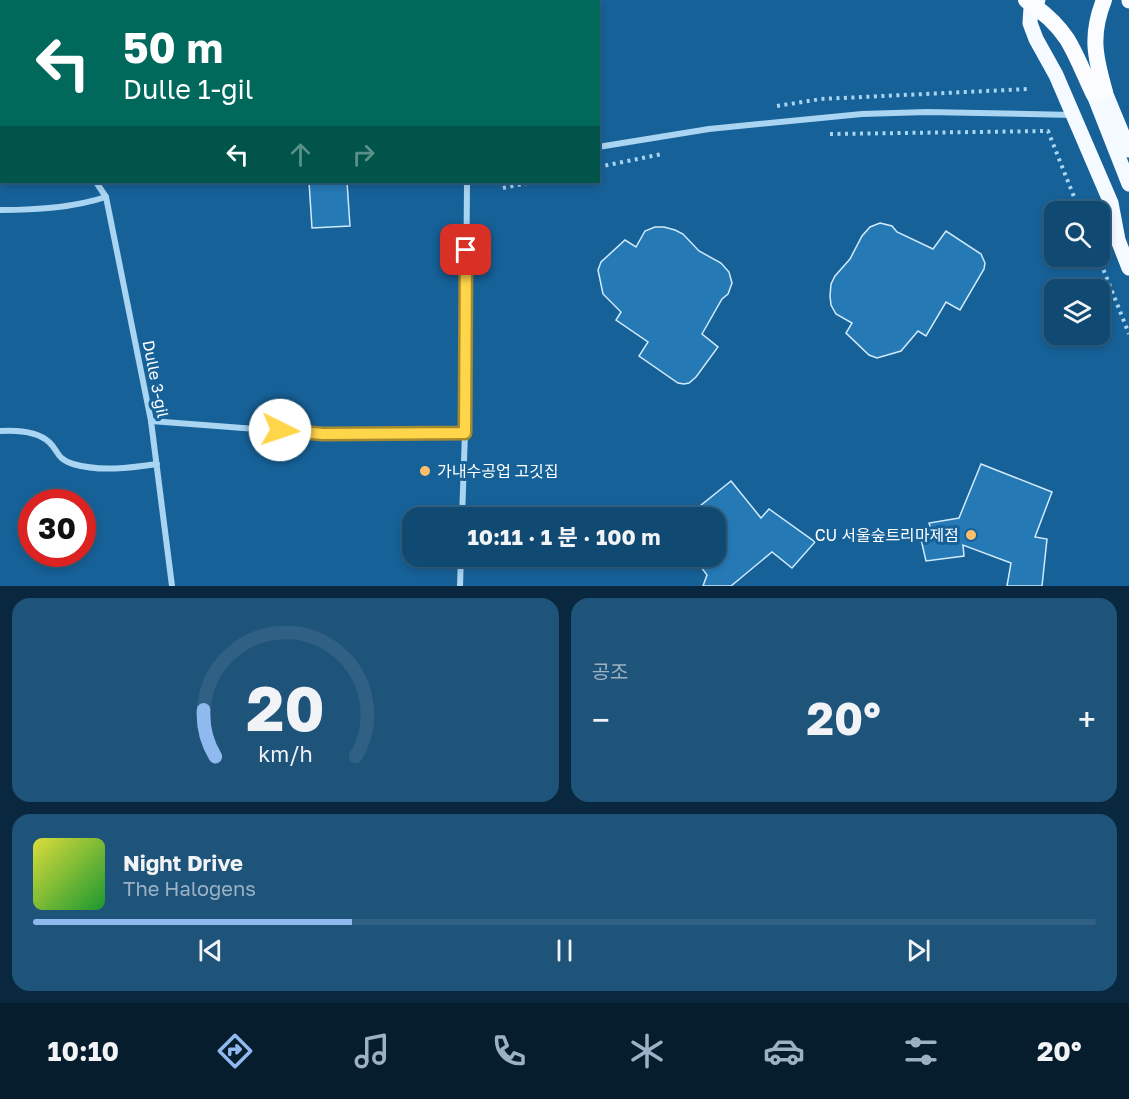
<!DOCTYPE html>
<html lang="ko">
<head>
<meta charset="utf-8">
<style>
  :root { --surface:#104972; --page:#1e537a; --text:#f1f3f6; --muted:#9cb2c4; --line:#306184; --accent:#90b9f0 }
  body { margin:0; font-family:"Golos Text","Noto Sans KR",sans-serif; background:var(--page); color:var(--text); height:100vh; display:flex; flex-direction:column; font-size:22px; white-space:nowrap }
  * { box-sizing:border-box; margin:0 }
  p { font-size:20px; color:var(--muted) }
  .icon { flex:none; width:33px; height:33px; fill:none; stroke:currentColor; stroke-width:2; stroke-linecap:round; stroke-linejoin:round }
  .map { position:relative; height:586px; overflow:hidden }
  .panel { display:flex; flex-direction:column; gap:12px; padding:12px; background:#09283f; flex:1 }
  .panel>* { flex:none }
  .hud { position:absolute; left:0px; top:0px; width:600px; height:183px; box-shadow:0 3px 9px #0003,0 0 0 2px var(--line); background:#00695c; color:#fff; overflow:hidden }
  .buttons { position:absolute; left:1044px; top:201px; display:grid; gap:12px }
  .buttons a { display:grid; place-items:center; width:66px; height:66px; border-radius:12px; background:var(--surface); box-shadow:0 3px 9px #0003,0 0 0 2px var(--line); font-size:30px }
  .speed { position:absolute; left:18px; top:489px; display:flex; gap:12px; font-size:30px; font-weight:700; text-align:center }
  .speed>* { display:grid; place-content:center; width:78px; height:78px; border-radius:50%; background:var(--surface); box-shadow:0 3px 9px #0003,0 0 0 2px var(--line); line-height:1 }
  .speed .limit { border:9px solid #d22; background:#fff; color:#111 }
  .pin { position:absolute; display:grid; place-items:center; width:51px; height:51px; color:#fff; margin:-26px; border-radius:12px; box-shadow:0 3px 9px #0006 }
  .me { position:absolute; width:66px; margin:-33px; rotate:94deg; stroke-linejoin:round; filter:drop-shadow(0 0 4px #0008) }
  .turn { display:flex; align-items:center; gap:21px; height:126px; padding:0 24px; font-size:27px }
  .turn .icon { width:78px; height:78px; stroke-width:2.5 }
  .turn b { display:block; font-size:42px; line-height:51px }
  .lanes { display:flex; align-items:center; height:57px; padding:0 24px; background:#0003; justify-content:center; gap:30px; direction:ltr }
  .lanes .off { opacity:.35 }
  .big { font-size:45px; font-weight:700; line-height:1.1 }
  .panel .widget { flex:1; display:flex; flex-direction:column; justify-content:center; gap:9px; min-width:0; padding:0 21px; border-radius:18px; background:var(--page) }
  .panel .dial { align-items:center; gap:0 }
  .dial svg { height:156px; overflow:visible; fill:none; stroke:var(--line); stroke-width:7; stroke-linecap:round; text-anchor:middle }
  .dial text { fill:var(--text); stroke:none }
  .song { display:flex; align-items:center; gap:18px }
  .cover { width:72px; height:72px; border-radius:9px; background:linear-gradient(135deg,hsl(60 70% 55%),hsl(130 70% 35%)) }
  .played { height:6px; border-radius:3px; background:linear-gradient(90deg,var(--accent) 30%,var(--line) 30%) }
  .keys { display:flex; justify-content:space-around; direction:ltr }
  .heat { display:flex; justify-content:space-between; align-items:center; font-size:33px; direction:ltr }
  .panel .tiles { flex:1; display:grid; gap:12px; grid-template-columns:1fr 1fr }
  .widget:last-child { grid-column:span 2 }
  .trip { position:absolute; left:402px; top:507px; width:324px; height:60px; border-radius:18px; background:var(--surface); box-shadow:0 3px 9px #0003,0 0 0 2px var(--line); font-weight:700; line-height:60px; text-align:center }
  .menu { display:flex; height:96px; justify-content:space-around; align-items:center; background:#061d2e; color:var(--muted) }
  .menu .icon { width:42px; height:42px }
  .menu .selected { color:var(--accent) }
  .menu b { font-size:27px; color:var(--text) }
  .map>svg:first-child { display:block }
  .building { fill:#257ab6; stroke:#d1eafc; stroke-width:1.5 }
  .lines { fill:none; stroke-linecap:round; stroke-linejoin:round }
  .path { stroke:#a9d4f2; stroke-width:4; stroke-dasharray:3 4.5; stroke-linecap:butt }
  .minor { stroke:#a9d4f2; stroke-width:6 }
  .primary { stroke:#f4faff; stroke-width:15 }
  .trunk { stroke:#fafcff; stroke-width:16 }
  .trunk-bridge { stroke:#fafcff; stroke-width:16 }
  .route-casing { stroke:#a68a30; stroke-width:15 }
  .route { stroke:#ffd54a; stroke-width:10 }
  .poi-dot { fill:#ffbf6a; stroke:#166198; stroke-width:2 }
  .labels { text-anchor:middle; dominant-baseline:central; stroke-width:6; stroke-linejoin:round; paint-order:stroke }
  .street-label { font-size:16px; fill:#fff; stroke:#166198 }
  .poi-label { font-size:16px; fill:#fff; stroke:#166198; text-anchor:start }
</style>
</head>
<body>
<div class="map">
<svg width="1129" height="586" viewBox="0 0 1129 586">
  <rect width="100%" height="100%" fill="#166198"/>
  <g class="building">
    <path d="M309,182H347L350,226L312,228Z"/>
    <path d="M880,223L892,226L897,232L933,249L946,231L981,254L985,263L984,269L960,310L946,302L926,336L918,331L901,351L877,358L869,355L846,333L852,323L836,314L831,305L830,296L831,284L835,276L850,259L862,236L870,227Z"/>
    <path d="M655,227H664L675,230L683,234L699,251L721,263L729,272L732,283L728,294L722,299L702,334L718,347L696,377L689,383L684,384L678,383L639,356L648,342L616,320L621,312L603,294L598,270L601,262L625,240L636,247L645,231Z"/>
    <path d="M981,464L1052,492L1035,537L1047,539L1042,586H1007L1011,563L963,545L964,556L926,561L920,535L932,533L929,523L959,518Z"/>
    <path d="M731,481L761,518L769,509L815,542L792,568L772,552L731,586H703L707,575L693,556H716V518H685Z"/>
  </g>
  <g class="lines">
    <g class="path">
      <path d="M777,106L821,99L1028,89"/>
      <path d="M830,134L1048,131L1080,212"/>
      <path d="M598,167L662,154"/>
      <path d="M503,188L532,182"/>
      <path d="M1098,256L1129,334"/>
    </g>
    <g class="minor">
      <path d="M0,105L2,104"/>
      <path d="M598,147L709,129L862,114L927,112L1073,115"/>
      <path d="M96,182L106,197L151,421L172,586"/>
      <path d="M0,210C36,210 72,208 106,197"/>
      <path d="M151,421L323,434L465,433"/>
      <path d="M0,431C16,430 37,431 49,442C59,451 56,459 73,464C100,472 130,468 157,464"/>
      <path d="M462,518L465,433L467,182"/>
      <path d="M460,586L461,556"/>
    </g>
    <g class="primary">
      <path d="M1038,0L1031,8L1030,23L1036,39L1056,75L1111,203L1118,240L1129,268"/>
      <path d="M1129,0V1"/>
      <path d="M1105,92L1129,150"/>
      <path d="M1094,95L1129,184"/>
    </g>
    <g class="trunk">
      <path d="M323,2L338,0"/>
      <path d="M0,34H2"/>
    </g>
    <g class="trunk-bridge">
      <path d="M1026,0C1041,10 1057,24 1067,39C1078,57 1085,77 1094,95"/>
      <path d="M1104,0C1090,35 1095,57 1105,92"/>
    </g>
  </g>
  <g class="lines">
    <g class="route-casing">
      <path id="route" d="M280,430L323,434L465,433L466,250"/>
    </g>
    <use href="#route" class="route"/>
  </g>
  <g class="poi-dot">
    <circle cx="425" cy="471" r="6"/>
    <circle cx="971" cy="535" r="6"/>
  </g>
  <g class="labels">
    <g class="street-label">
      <text transform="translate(156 379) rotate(79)">Dulle 3-gil</text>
    </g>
    <g class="poi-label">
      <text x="437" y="471">가내수공업 고깃집</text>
      <text x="959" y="535" text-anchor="end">CU 서울숲트리마제점</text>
    </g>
  </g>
</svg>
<div class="buttons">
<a><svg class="icon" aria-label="search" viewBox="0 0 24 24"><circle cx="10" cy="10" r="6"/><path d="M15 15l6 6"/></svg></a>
<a><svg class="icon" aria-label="layers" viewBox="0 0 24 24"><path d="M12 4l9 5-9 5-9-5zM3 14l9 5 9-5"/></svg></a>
</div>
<div class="speed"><div class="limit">30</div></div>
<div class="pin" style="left:466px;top:250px;background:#d93025"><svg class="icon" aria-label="arrive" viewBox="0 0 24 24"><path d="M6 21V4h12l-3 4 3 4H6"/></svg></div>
<svg class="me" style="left:280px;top:430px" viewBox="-20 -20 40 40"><circle r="19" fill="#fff"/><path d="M0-13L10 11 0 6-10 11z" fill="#ffd54a"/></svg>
<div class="trip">10:11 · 1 분 · 100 m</div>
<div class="hud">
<div class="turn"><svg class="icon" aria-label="left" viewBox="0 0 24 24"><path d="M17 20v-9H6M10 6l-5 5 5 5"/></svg><div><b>50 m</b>Dulle 1-gil</div></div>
<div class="lanes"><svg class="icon" aria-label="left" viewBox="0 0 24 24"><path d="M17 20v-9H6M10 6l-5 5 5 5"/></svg><svg class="icon off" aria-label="ahead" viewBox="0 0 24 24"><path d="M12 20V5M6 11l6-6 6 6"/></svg><svg class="icon off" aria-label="right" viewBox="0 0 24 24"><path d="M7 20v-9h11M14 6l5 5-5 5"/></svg></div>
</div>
</div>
<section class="panel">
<div class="tiles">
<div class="widget dial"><svg viewBox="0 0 100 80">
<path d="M14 69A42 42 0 1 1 86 69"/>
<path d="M14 69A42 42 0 0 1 8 45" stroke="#90b9f0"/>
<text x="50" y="56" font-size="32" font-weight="700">20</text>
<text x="50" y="72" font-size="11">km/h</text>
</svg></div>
<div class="widget"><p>공조</p>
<div class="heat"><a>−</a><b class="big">20°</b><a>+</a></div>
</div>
<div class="widget">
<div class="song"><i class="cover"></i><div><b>Night Drive</b><p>The Halogens</p></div></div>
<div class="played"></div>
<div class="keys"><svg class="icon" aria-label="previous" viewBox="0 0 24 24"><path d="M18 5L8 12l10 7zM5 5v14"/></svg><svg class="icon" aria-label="pause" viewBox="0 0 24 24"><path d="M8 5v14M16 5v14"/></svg><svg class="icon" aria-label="next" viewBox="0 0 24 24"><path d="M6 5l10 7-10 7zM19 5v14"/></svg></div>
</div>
</div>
</section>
<nav class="menu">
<b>10:10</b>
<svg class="icon selected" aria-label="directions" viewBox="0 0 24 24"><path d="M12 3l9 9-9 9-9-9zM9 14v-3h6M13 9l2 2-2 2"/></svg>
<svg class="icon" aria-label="music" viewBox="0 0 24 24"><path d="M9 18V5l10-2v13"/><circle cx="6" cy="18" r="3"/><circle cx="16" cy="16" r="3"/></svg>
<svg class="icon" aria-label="phone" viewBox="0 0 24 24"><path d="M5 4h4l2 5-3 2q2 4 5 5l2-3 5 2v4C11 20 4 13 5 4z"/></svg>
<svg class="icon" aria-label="climate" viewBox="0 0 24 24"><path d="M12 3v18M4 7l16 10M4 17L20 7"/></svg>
<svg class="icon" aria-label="car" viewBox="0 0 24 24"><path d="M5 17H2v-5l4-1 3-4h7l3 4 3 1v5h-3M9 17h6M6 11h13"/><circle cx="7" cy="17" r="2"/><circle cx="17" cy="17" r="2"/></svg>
<svg class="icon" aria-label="filters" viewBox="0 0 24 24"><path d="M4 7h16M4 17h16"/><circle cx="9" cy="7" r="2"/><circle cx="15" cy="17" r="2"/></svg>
<b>20°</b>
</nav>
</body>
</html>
